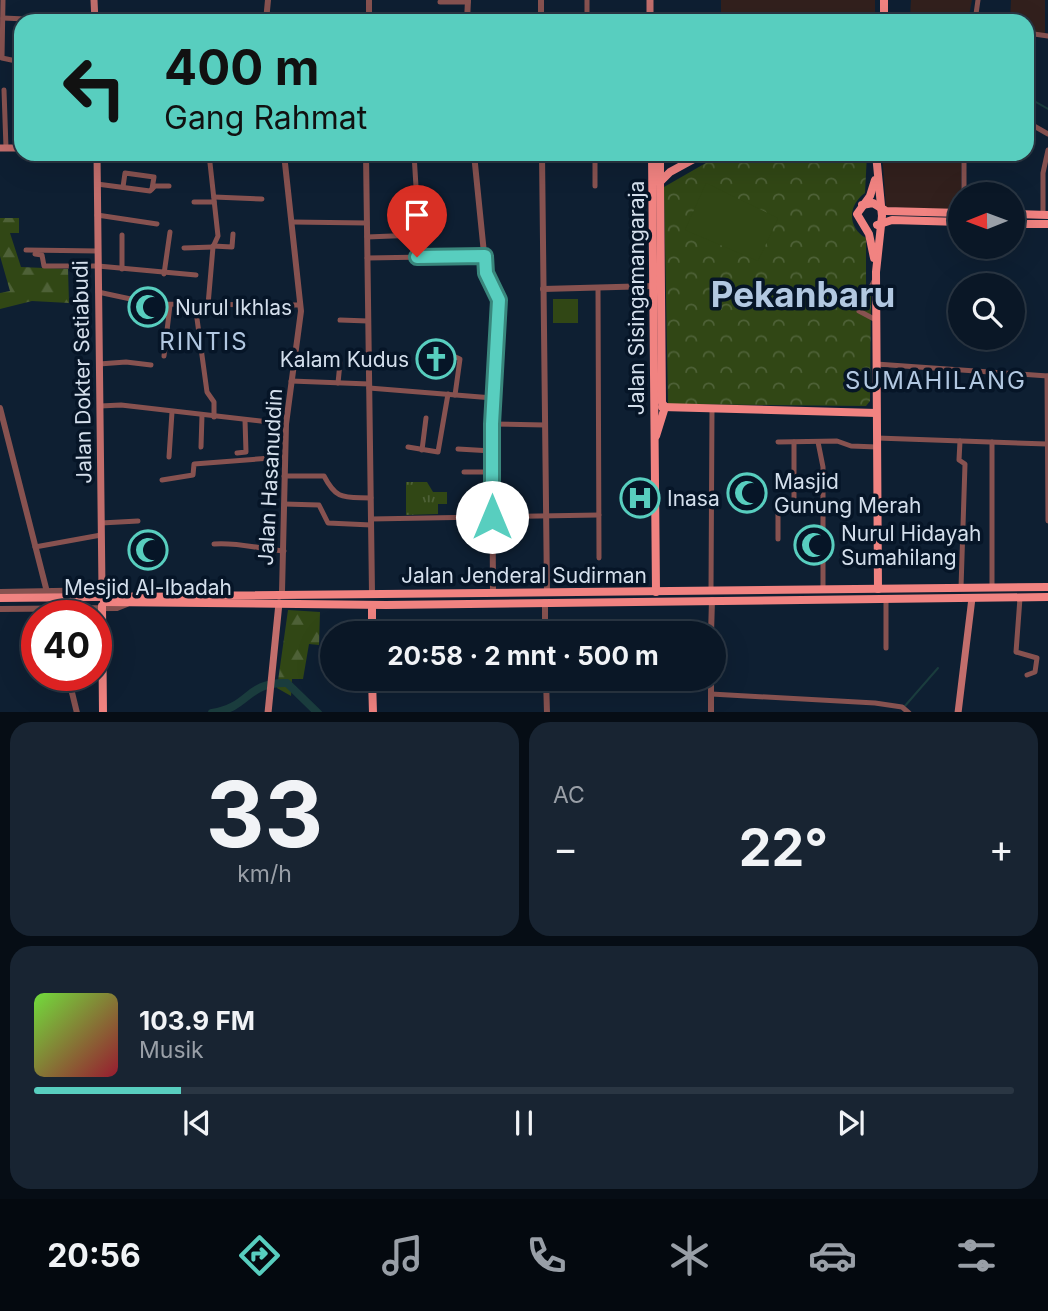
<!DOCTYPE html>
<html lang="id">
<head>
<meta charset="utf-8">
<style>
  :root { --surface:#0a1726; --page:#182432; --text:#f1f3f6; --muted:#999fa7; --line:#2a3643; --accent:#58cebf }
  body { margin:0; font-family:Inter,sans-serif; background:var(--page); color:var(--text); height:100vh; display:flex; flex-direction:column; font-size:26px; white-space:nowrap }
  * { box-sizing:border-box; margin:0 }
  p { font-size:23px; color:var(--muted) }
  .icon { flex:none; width:38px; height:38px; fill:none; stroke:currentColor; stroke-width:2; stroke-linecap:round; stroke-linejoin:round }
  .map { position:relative; height:712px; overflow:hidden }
  .details { display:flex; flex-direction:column; gap:10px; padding:10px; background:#060d15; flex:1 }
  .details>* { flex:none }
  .hud { position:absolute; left:14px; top:14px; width:1020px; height:147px; border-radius:21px; box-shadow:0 7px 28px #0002,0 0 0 2px var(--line); background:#58cebf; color:#111; overflow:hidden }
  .needle { width:46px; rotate:269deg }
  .fabs { position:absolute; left:948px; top:182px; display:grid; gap:14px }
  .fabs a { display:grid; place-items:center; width:77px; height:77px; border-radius:50%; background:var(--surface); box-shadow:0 7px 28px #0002,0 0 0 2px var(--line); font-size:35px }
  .speed { position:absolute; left:21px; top:600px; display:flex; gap:14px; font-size:35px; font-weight:700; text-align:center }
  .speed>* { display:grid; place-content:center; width:91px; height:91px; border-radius:50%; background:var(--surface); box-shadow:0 7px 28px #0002,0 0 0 2px var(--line); line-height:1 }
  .speed .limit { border:10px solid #d22; background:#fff; color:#111 }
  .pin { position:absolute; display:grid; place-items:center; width:60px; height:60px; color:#fff; margin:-72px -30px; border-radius:50% 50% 50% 0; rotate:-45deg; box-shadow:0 0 7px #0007 }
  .pin .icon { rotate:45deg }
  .me { position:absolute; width:77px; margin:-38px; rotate:0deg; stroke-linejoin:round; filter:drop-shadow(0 0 5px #0008) }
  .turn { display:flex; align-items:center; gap:24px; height:147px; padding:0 35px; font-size:32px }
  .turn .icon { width:91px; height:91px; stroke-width:2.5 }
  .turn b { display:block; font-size:49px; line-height:60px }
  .big { font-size:52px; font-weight:700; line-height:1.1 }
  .details .tile { flex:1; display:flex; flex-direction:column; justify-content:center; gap:10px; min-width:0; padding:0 24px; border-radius:21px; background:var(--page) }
  .details .dial { align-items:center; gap:0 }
  .dial b { font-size:91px; line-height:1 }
  .song { display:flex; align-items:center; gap:21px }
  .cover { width:84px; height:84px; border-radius:10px; background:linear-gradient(135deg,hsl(100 70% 55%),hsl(350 70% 35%)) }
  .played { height:7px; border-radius:4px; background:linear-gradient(90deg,var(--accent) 15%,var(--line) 15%) }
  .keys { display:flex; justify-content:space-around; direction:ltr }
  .heat { display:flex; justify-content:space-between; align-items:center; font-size:38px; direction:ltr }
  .details .tiles { flex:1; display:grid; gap:10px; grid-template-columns:1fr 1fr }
  .tile:last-child { grid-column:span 2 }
  .trip { position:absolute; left:320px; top:621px; width:406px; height:70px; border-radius:35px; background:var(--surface); box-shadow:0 7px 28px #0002,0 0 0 2px var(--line); font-weight:700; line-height:70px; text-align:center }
  .dock { display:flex; height:112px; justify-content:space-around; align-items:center; background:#04090f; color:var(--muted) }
  .dock .icon { width:49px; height:49px }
  .dock .on { color:var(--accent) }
  .dock b { font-size:32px; color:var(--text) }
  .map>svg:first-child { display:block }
  .education { fill:#32201d }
  .grass { fill:url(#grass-tufts) }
  .forest { fill:url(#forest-firs) }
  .park { fill:url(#park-crowns) }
  .garden { fill:#314715 }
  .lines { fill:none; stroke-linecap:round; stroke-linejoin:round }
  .stream { stroke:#1a3c3d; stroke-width:2 }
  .river { stroke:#1a3c3d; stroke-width:8 }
  .minor { stroke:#875250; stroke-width:5 }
  .tertiary { stroke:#875250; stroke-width:6 }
  .secondary { stroke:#c26e6c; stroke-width:7 }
  .primary { stroke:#f18381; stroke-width:8 }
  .route-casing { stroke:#39867c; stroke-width:18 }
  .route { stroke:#58cebf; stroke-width:12 }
  .labels { text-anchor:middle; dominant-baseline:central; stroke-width:7; stroke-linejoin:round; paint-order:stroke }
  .street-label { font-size:21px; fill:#d4dfec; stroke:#061527 }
  .poi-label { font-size:21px; fill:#d4dfec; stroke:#061527; text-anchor:start }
  .quarter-label { font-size:24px; letter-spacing:2px; fill:#b2c8e1; stroke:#061527 }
  .town-label { font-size:35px; font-weight:bold; fill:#b2c8e1; stroke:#061527 }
</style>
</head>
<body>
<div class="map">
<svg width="1048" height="713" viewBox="0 0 1048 713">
  <defs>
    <pattern id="grass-tufts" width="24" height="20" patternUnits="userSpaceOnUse" patternTransform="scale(1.75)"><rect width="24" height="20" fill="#314715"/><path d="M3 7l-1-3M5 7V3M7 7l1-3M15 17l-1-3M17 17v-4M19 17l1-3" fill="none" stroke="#4e6137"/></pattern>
    <pattern id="forest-firs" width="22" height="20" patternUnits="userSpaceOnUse" patternTransform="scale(1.75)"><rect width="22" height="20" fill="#314715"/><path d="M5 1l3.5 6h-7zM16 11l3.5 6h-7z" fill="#4e6137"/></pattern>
    <pattern id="park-crowns" width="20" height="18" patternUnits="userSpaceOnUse" patternTransform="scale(1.75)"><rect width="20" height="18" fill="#314715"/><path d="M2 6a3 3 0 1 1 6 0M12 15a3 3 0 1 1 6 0" fill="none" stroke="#4e6137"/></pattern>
  </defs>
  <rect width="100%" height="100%" fill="#0e1f32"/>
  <g class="education">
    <path d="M721,0H875V21H829V12L721,14Z"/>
    <path d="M911,0H972L968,21L910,17Z"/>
    <path d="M1011,0H1045V35L1027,33V21H1010Z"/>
    <path d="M882,154H961V210L886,207Z"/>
  </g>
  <path class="grass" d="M406,482H427L433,492H447V504H438V514L406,515Z"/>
  <g class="forest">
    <path d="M0,218H19V233H10L21,267L68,269L69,303L32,301L0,309V293L10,291L0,256Z"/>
    <path d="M288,610L320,612L319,645L309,644L303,679H292L291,696L277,688Z"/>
  </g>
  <path class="park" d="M867,154L865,193C848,205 847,227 866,238V285L871,293L870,401L866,406L668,404L664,187L718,156Z"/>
  <g class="garden">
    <path d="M706,183L778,218L758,261L685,230Z"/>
    <rect x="553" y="299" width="25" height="24"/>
  </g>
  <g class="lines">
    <g class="stream">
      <path d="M1027,97L1048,109"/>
      <path d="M904,707L938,668"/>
    </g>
    <path class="river" d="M212,713C251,707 245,682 287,683L318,713"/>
    <g class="minor">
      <path d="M3,0L2,58L21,62"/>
      <path d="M587,0V21"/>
      <path d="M440,2H468"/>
      <path d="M884,14L938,21"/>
      <path d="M3,18L48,20L95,17"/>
      <path d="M975,21L978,0"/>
      <path d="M1027,33L1048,36"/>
      <path d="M18,61L21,101"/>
      <path d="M4,90L6,148"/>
      <path d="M1027,122L1048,134"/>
      <path d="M414,154L417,203"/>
      <path d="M595,154V186"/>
      <path d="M964,154V194"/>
      <path d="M97,184L150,191L155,186H169"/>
      <path d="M123,187L125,173L154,177L152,189"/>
      <path d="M214,197L262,199"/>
      <path d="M194,202H214"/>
      <path d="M97,215L157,224"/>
      <path d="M1043,215V173L1048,150"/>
      <path d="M292,222L367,223"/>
      <path d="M367,237L417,235"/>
      <path d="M213,246L232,247L233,234"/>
      <path d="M184,248L213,247"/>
      <path d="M26,250L98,251"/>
      <path d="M35,254L42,255L44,266H98L196,275"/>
      <path d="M367,258L485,256"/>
      <path d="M122,269V235"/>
      <path d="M164,274L170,232"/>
      <path d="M874,281L859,311L876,320"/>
      <path d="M598,288L599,558"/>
      <path d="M98,292L154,304L300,305"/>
      <path d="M195,304L207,392L214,402V417"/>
      <path d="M208,305L213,247L218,236L209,154"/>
      <path d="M340,320L368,321"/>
      <path d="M443,343L446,353L460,359L455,395"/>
      <path d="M164,356L170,305"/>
      <path d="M99,364L126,362L151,365"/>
      <path d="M876,364L1048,376"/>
      <path d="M1047,376L1048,521"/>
      <path d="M291,381L369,384"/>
      <path d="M338,383L340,363"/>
      <path d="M369,388L493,398"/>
      <path d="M100,406L121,405L286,424"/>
      <path d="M492,424L545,425"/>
      <path d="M877,438L1047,444"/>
      <path d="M960,441L959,460L965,464L961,588"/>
      <path d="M778,442L837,441L851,446L877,447"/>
      <path d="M818,442L823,467V590"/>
      <path d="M992,442V588"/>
      <path d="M201,447L202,415"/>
      <path d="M408,447L438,452L448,394"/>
      <path d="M458,449L492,451"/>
      <path d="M422,450L426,418"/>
      <path d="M237,453L246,452L245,420"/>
      <path d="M169,457L172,412"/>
      <path d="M464,472H492"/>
      <path d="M284,476H324C337,501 344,497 371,498"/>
      <path d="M162,480L193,475L194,464L284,457"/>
      <path d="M284,504L319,505L328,523L371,525"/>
      <path d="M371,519L599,515"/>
      <path d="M101,523L138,521"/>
      <path d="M778,539V514L780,511H794V442"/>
      <path d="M214,544C238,542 260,549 284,551"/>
      <path d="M35,547L101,535"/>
      <path d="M711,590L712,408"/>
      <path d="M886,598V648"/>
      <path d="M1020,598L1016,652L1037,658L1035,672L1027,675"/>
      <path d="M711,694L875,703L902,707L909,713"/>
    </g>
    <g class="tertiary">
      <path d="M541,0V21"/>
      <path d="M266,21L268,0"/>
      <path d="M369,21V0"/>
      <path d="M467,21L468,0"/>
      <path d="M366,154L372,593"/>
      <path d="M474,154L486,273L499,300L492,424L493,593"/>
      <path d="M542,154L547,592"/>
      <path d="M543,289L653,286"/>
      <path d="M0,408L47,592"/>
      <path d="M0,592L106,590L125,594"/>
      <path d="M282,592L286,424L301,311L284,154"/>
      <path d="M545,602V634"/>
      <path d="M0,609L117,608L127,604"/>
      <path d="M711,634L712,600"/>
      <path d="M68,676L77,713"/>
      <path d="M546,679L547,713"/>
      <path d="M711,713V679"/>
    </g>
    <g class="secondary">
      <path d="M94,0L95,21"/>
      <path d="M650,0V21"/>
      <path d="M0,148H21"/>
      <path d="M97,154L102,590"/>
      <path d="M268,713L279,603"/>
      <path d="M958,713L972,598"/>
    </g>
    <g class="primary">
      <path d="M884,21V0"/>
      <path d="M652,154L656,592"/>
      <path d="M660,154V182"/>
      <path d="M876,154L882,216L876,272L878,589"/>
      <path d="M862,205L873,203L886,211L961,213"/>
      <path d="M1013,214L1048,215"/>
      <path d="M1013,224H1048"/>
      <path d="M877,225L892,220L961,222"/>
      <path d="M874,258L869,234L857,214L870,196L875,180"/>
      <path d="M662,407L876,413"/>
      <path d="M656,436L665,407L662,403L660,182L670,172L703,154"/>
      <path d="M0,598L1048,587"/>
      <path d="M104,602L386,605L1048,597"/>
      <path d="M372,605V634"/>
      <path d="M102,606L103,713"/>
      <path d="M372,679L373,713"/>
    </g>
  </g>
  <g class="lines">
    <g class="route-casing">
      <path id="route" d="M417,257L485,256L486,273L499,300L492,424V517"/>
    </g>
    <use href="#route" class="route"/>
  </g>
  <defs>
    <g id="mosque-ring" transform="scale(2.0125)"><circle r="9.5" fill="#061527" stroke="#58cebf" stroke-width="1.5"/><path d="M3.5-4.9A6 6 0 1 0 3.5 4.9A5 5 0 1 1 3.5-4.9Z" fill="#58cebf"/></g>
    <g id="church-ring" transform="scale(2.0125)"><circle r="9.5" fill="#061527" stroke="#58cebf" stroke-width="1.5"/><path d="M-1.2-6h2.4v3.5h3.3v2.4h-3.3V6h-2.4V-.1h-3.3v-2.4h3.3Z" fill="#58cebf"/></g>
    <g id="hospital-ring" transform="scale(2.0125)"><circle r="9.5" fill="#061527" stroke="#58cebf" stroke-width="1.5"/><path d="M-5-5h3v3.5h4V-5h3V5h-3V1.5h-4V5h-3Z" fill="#58cebf"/></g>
  </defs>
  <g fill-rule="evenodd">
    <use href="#mosque-ring" x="148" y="307"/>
    <use href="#church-ring" x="436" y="359"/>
    <use href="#mosque-ring" x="747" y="493"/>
    <use href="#hospital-ring" x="640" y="498"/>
    <use href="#mosque-ring" x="814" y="545"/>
    <use href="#mosque-ring" x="148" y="550"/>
  </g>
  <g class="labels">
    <g class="street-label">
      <text transform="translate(636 298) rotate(-90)">Jalan Sisingamangaraja</text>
      <text transform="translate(82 372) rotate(-91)">Jalan Dokter Setiabudi</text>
      <text transform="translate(270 477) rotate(-87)">Jalan Hasanuddin</text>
      <text x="524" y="575">Jalan Jenderal Sudirman</text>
    </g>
    <g class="poi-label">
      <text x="175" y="307">Nurul Ikhlas</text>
      <text x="409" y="359" text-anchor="end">Kalam Kudus</text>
      <text x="774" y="481">Masjid<tspan x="774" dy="24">Gunung Merah</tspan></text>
      <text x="667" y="498">Inasa</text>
      <text x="841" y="533">Nurul Hidayah<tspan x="841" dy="24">Sumahilang</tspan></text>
      <text x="148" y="587" text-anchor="middle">Mesjid Al-Ibadah</text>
    </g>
    <g class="quarter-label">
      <text x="204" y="341">RINTIS</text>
      <text x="936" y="380">SUMAHILANG</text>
    </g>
    <g class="town-label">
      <text x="803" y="294">Pekanbaru</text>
    </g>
  </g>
</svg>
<div class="fabs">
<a><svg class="needle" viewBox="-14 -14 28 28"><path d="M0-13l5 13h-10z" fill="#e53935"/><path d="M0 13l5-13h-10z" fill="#999fa7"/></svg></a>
<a><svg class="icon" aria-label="search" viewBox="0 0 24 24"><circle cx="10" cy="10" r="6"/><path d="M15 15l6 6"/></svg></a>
</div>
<div class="speed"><div class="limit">40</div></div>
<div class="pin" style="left:417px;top:257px;background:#d93025"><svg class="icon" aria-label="arrive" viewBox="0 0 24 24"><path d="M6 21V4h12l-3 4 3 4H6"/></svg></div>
<svg class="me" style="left:492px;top:517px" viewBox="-20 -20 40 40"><circle r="19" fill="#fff"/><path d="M0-13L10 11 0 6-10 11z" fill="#58cebf"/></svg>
<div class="trip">20:58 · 2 mnt · 500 m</div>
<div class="hud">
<div class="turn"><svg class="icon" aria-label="left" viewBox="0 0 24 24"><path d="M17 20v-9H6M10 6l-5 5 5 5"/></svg><div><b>400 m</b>Gang Rahmat</div></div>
</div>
</div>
<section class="details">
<div class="tiles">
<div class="tile dial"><b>33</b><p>km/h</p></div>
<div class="tile"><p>AC</p>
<div class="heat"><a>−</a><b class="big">22°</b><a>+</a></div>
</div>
<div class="tile">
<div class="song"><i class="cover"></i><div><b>103.9 FM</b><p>Musik</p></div></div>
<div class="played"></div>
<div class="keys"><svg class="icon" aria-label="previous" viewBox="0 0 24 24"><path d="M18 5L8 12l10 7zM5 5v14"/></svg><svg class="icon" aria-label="pause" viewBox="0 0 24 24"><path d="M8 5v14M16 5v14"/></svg><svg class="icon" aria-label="next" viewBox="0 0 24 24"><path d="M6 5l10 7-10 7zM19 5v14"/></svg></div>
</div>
</div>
</section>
<nav class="dock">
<b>20:56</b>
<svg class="icon on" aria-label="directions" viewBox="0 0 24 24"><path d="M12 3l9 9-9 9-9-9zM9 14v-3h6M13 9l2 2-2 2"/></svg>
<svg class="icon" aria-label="music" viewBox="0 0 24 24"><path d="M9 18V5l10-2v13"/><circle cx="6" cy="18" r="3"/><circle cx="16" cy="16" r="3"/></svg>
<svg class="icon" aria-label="phone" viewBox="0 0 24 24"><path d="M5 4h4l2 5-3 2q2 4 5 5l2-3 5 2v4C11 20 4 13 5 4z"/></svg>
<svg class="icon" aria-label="climate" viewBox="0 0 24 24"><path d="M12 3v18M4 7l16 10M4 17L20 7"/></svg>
<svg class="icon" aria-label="car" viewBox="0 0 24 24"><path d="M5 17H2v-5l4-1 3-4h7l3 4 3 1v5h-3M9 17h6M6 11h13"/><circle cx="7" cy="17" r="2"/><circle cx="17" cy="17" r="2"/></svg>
<svg class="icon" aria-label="filters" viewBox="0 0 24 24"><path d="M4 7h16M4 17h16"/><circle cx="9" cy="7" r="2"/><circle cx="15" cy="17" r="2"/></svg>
</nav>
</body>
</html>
